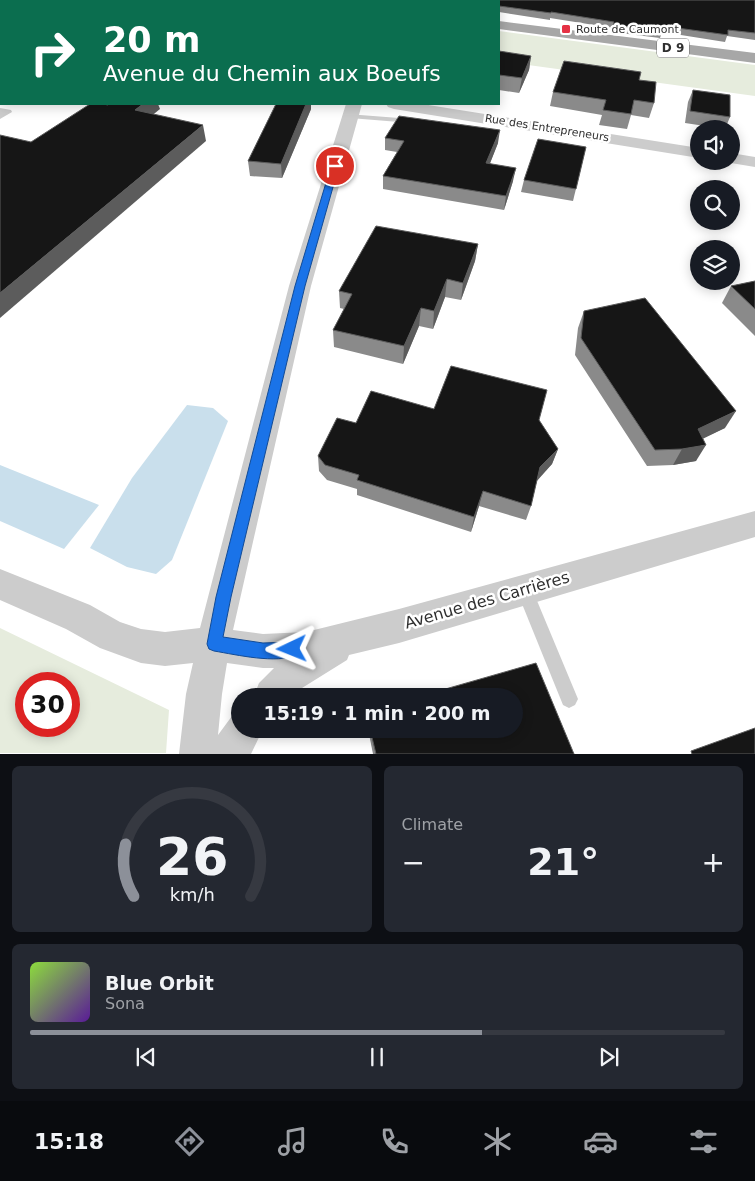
<!DOCTYPE html>
<html lang="en">
<head>
<meta charset="utf-8">
<style>
  :root { --surface:#171b24; --page:#242831; --text:#f1f3f6; --muted:#9ea1a6; --line:#363941; --accent:#8c9099 }
  body { margin:0; font-family:"DejaVu Sans",sans-serif; background:var(--page); color:var(--text); height:100vh; display:flex; flex-direction:column; font-size:19px; white-space:nowrap }
  * { box-sizing:border-box; margin:0 }
  p { font-size:16px; color:var(--muted) }
  .icon { flex:none; width:28px; height:28px; fill:none; stroke:currentColor; stroke-width:2; stroke-linecap:round; stroke-linejoin:round }
  .map { position:relative; height:754px; overflow:hidden }
  .sheet { display:flex; flex-direction:column; gap:12px; padding:12px; background:#0d0f14; flex:1 }
  .sheet>* { flex:none }
  .guide { position:absolute; left:0px; top:0px; width:500px; height:105px; box-shadow:0 2px 12px #0003; background:#0b6e4f; color:#fff; overflow:hidden }
  .tools { position:absolute; left:690px; top:120px; display:grid; gap:10px }
  .tools a { display:grid; place-items:center; width:50px; height:50px; border-radius:50%; background:var(--surface); box-shadow:0 2px 12px #0003; font-size:25px }
  .speed { position:absolute; left:15px; top:672px; display:flex; gap:10px; font-size:25px; font-weight:700; text-align:center }
  .speed>* { display:grid; place-content:center; width:65px; height:65px; border-radius:50%; background:var(--surface); box-shadow:0 2px 12px #0003; line-height:1 }
  .speed .limit { border:8px solid #d22; background:#fff; color:#111 }
  .pin { position:absolute; display:grid; place-items:center; width:42px; height:42px; color:#fff; margin:-21px; border:2px solid #fff; border-radius:50%; box-shadow:0 1px 5px #0007 }
  .me { position:absolute; width:55px; margin:-28px; rotate:268deg; stroke-linejoin:round; filter:drop-shadow(0 0 4px #0008) }
  .turn { display:flex; align-items:center; gap:18px; height:105px; padding:0 20px; font-size:22px }
  .turn .icon { width:65px; height:65px; stroke-width:2.5 }
  .turn b { display:block; font-size:35px; line-height:42px }
  .big { font-size:38px; font-weight:700; line-height:1.1 }
  .sheet .widget { flex:1; display:flex; flex-direction:column; justify-content:center; gap:8px; min-width:0; padding:0 18px; border-radius:8px; background:var(--page) }
  .sheet .dial { align-items:center; gap:0 }
  .dial svg { height:130px; overflow:visible; fill:none; stroke:var(--line); stroke-width:7; stroke-linecap:round; text-anchor:middle }
  .dial text { fill:var(--text); stroke:none }
  .song { display:flex; align-items:center; gap:15px }
  .cover { width:60px; height:60px; border-radius:8px; background:linear-gradient(135deg,hsl(90 70% 55%),hsl(270 70% 35%)) }
  .played { height:5px; border-radius:2px; background:linear-gradient(90deg,var(--accent) 65%,var(--line) 65%) }
  .keys { display:flex; justify-content:space-around; direction:ltr }
  .heat { display:flex; justify-content:space-between; align-items:center; font-size:28px; direction:ltr }
  .sheet .tiles { flex:1; display:grid; gap:12px; grid-template-columns:1fr 1fr }
  .widget:last-child { grid-column:span 2 }
  .trip { position:absolute; left:231px; top:688px; width:292px; height:50px; border-radius:25px; background:var(--surface); box-shadow:0 2px 12px #0003; font-weight:700; line-height:50px; text-align:center }
  .tab-bar { display:flex; height:80px; justify-content:space-around; align-items:center; background:#090b0e; color:var(--muted) }
  .tab-bar .icon { width:35px; height:35px }
  .tab-bar .active { color:var(--accent) }
  .tab-bar b { font-size:22px; color:var(--text) }
  .map>svg:first-child { display:block }
  .green { fill:#e6ecdd; fill-rule:evenodd }
  .water { fill:#c9dfec }
  .lines { fill:none; stroke-linecap:round; stroke-linejoin:round }
  .service { fill:#ccc; fill-rule:evenodd }
  .minor { fill:#ccc; fill-rule:evenodd }
  .primary { fill:#a7a7a7; fill-rule:evenodd }
  .wall { fill:#8a8a8a }
  .shaded-wall { fill:#5c5c5c }
  .building { fill:#161616; stroke:#5c5c5c }
  .route { fill:#1a73e8; stroke:#114b97 }
  .poi-dot { fill:#e53245; stroke:#fff; stroke-width:2 }
  .labels { text-anchor:middle; dominant-baseline:central; stroke-width:5; stroke-linejoin:round; paint-order:stroke }
  .far-poi-label { font-size:11px; fill:#2f2f2f; stroke:#fff; text-anchor:start }
  .far-street-label { font-size:11px; fill:#2f2f2f; stroke:#fff }
  .shield { fill:#fff; stroke:#6d6d6d; stroke-width:1 }
  .shield-label { font-size:12px; font-weight:bold; fill:#2f2f2f }
  .near-street-label { font-size:16px; fill:#2f2f2f; stroke:#fff }
</style>
</head>
<body>
<div class="map">
<svg width="755" height="754" viewBox="0 0 755 754">
  <rect width="100%" height="100%" fill="#fff"/>
  <g class="green">
    <path d="M499,31L755,65V96L499,61Z"/>
    <path d="M0,628L169,710L166,753H0ZM26,684H69V726H26Z"/>
  </g>
  <g class="water">
    <path d="M187,405L213,408L228,421L172,560L156,574L127,567L90,548L132,478Z"/>
    <path d="M0,465L99,505L64,549L0,521Z"/>
  </g>
  <g class="lines">
    <g class="service">
      <path d="M0,108L11,110L12,112L0,119Z"/>
      <path d="M347,114L399,118L403,120L399,122L350,118L346,116Z"/>
      <path d="M524,581L530,584L578,699L575,705L569,708L563,705L516,589L518,584Z"/>
    </g>
    <g class="minor">
      <path d="M346,104H362L311,286L233,630L263,634L306,632L399,609L755,511V537L399,643L349,655L347,660L302,688L296,696H254L259,683L274,668H263L227,663L222,694L218,735L232,716L240,713V729H263L251,754H179L186,694L193,663L165,666L141,663L100,648L66,629L0,600V569L90,605L120,622L141,629L165,632L200,628L289,286Z"/>
      <path d="M386,104H422L699,148V158L394,109L388,107Z"/>
      <path d="M731,153L755,157V167L725,162L731,161Z"/>
    </g>
    <g class="primary">
      <path d="M303,0H326L327,1H304Z"/>
      <path d="M499,21L755,53V63L499,29Z"/>
    </g>
  </g>
  <g class="wall">
    <path d="M0,0L1,1V19H0Z"/>
    <path d="M412,0H755V40L727,36L725,42L662,32L660,38L612,32L613,28L550,18V20L499,12V1H421Z"/>
    <path d="M1,33V74L0,73V34Z"/>
    <path d="M499,51L531,56L529,70L519,93L499,90Z"/>
    <path d="M639,80L654,103L649,118L631,115L627,129L599,125L602,115L550,106L553,92Z"/>
    <path d="M693,90L730,117L725,129L685,123L688,102Z"/>
    <path d="M276,104H311V109L282,178L250,176L248,161Z"/>
    <path d="M385,138L498,143L490,163L513,181L504,210L383,189V176L397,152L385,150Z"/>
    <path d="M586,147L573,201L521,192L524,180Z"/>
    <path d="M478,244L475,261L461,300L445,297L433,329L419,326L403,364L334,347L333,330L344,309L340,308L339,291Z"/>
    <path d="M755,281V336L722,303L731,286Z"/>
    <path d="M584,311L725,428L703,438L696,461L673,465L647,466L575,355L578,328Z"/>
    <path d="M434,409L539,420L558,449L552,464L537,480L531,506L526,520L479,506L471,532L357,495V489L327,480L319,471L318,456L356,423Z"/>
    <path d="M368,729H515L574,754H373Z"/>
  </g>
  <g class="shaded-wall">
    <path d="M531,56L529,70L519,93L522,78Z"/>
    <path d="M143,104H158L160,109L139,126L135,110Z"/>
    <path d="M305,104H311V109L282,178L281,164Z"/>
    <path d="M203,125L206,141L0,318V293Z"/>
    <path d="M500,130L498,143L485,176L486,163Z"/>
    <path d="M516,168L513,181L504,210L506,196Z"/>
    <path d="M478,244L475,261L461,300L463,283Z"/>
    <path d="M447,279L445,297L433,329L434,311Z"/>
    <path d="M421,308L419,326L403,364L404,346Z"/>
    <path d="M736,411L725,428L688,446L698,429Z"/>
    <path d="M706,445L696,461L673,465L682,449Z"/>
    <path d="M558,449L552,464L536,482L540,467Z"/>
    <path d="M483,491L479,506L471,532L474,517Z"/>
  </g>
  <g class="building">
    <path d="M0,0H91L99,1H1V8H0Z"/>
    <path d="M218,0H255L265,1H217Z"/>
    <path d="M457,0H755V33L728,30V35L663,26L662,31L613,25L614,22L551,12V13L499,6V1H466Z"/>
    <path d="M1,33V62L0,61V34Z"/>
    <path d="M499,51L531,56L522,78L499,75Z"/>
    <path d="M564,61L641,72L639,80L656,82L654,103L634,100L631,114L603,110L606,100L553,92Z"/>
    <path d="M693,90L730,95V117L690,111Z"/>
    <path d="M90,104H103L108,105L109,104H143L135,110L203,125L0,293V135L31,142Z"/>
    <path d="M276,104H306L281,164L248,161Z"/>
    <path d="M399,116L500,130L486,163L516,168L506,196L383,176L404,141L385,138Z"/>
    <path d="M538,139L586,147L576,189L524,180Z"/>
    <path d="M376,226L478,244L463,283L447,279L434,311L421,308L404,346L333,330L352,294L339,291Z"/>
    <path d="M755,281V309L731,286Z"/>
    <path d="M645,298L736,411L698,429L706,445L682,449L655,450L581,338L584,311Z"/>
    <path d="M451,366L547,390L539,420L558,449L540,467L531,506L483,491L474,517L357,480L359,475L325,465L318,456L337,418L356,423L371,391L434,409Z"/>
    <path d="M536,663L574,754H376L370,729H515V696H421Z"/>
    <path d="M755,728V754H692L691,751Z"/>
  </g>
  <path class="route" d="M335,164L339,166L305,286L231,597L223,637L263,643L292,642L298,644L300,649L298,655C275,664 238,655 214,651L209,649L207,644L216,597L295,286L331,166Z"/>
  <rect class="poi-dot" x="561" y="24" width="10" height="10" rx="2.5"/>
  <g class="labels">
    <g class="far-poi-label">
      <text x="576" y="29">Route de Caumont</text>
    </g>
    <g class="far-street-label">
      <text transform="translate(547 128) rotate(9)">Rue des Entrepreneurs</text>
    </g>
    <rect class="shield" x="657" y="38.5" width="32" height="19" rx="4"/>
    <g class="shield-label">
      <text x="673" y="48">D 9</text>
    </g>
    <g class="near-street-label">
      <text transform="translate(487 600) rotate(-16)">Avenue des Carrières</text>
    </g>
  </g>
</svg>
<div class="tools">
<a><svg class="icon" aria-label="sound" viewBox="0 0 24 24"><path d="M4 9h4l5-4v14l-5-4H4zM17 9q2 3 0 6"/></svg></a>
<a><svg class="icon" aria-label="search" viewBox="0 0 24 24"><circle cx="10" cy="10" r="6"/><path d="M15 15l6 6"/></svg></a>
<a><svg class="icon" aria-label="layers" viewBox="0 0 24 24"><path d="M12 4l9 5-9 5-9-5zM3 14l9 5 9-5"/></svg></a>
</div>
<div class="speed"><div class="limit">30</div></div>
<div class="pin" style="left:335px;top:166px;background:#d93025"><svg class="icon" aria-label="arrive" viewBox="0 0 24 24"><path d="M6 21V4h12l-3 4 3 4H6"/></svg></div>
<svg class="me" style="left:292px;top:649px" viewBox="-20 -20 40 40"><path d="M0-17L14 15 0 8-14 15z" fill="#1a73e8" stroke="#fff" stroke-width="4"/></svg>
<div class="trip">15:19 · 1 min · 200 m</div>
<div class="guide">
<div class="turn"><svg class="icon" aria-label="right" viewBox="0 0 24 24"><path d="M7 20v-9h11M14 6l5 5-5 5"/></svg><div><b>20 m</b>Avenue du Chemin aux Boeufs</div></div>
</div>
</div>
<section class="sheet">
<div class="tiles">
<div class="widget dial"><svg viewBox="0 0 100 80">
<path d="M14 69A42 42 0 1 1 86 69"/>
<path d="M14 69A42 42 0 0 1 9 37" stroke="#8c9099"/>
<text x="50" y="56" font-size="32" font-weight="700">26</text>
<text x="50" y="72" font-size="11">km/h</text>
</svg></div>
<div class="widget"><p>Climate</p>
<div class="heat"><a>−</a><b class="big">21°</b><a>+</a></div>
</div>
<div class="widget">
<div class="song"><i class="cover"></i><div><b>Blue Orbit</b><p>Sona</p></div></div>
<div class="played"></div>
<div class="keys"><svg class="icon" aria-label="previous" viewBox="0 0 24 24"><path d="M18 5L8 12l10 7zM5 5v14"/></svg><svg class="icon" aria-label="pause" viewBox="0 0 24 24"><path d="M8 5v14M16 5v14"/></svg><svg class="icon" aria-label="next" viewBox="0 0 24 24"><path d="M6 5l10 7-10 7zM19 5v14"/></svg></div>
</div>
</div>
</section>
<nav class="tab-bar">
<b>15:18</b>
<svg class="icon active" aria-label="directions" viewBox="0 0 24 24"><path d="M12 3l9 9-9 9-9-9zM9 14v-3h6M13 9l2 2-2 2"/></svg>
<svg class="icon" aria-label="music" viewBox="0 0 24 24"><path d="M9 18V5l10-2v13"/><circle cx="6" cy="18" r="3"/><circle cx="16" cy="16" r="3"/></svg>
<svg class="icon" aria-label="phone" viewBox="0 0 24 24"><path d="M5 4h4l2 5-3 2q2 4 5 5l2-3 5 2v4C11 20 4 13 5 4z"/></svg>
<svg class="icon" aria-label="climate" viewBox="0 0 24 24"><path d="M12 3v18M4 7l16 10M4 17L20 7"/></svg>
<svg class="icon" aria-label="car" viewBox="0 0 24 24"><path d="M5 17H2v-5l4-1 3-4h7l3 4 3 1v5h-3M9 17h6M6 11h13"/><circle cx="7" cy="17" r="2"/><circle cx="17" cy="17" r="2"/></svg>
<svg class="icon" aria-label="filters" viewBox="0 0 24 24"><path d="M4 7h16M4 17h16"/><circle cx="9" cy="7" r="2"/><circle cx="15" cy="17" r="2"/></svg>
</nav>
</body>
</html>
